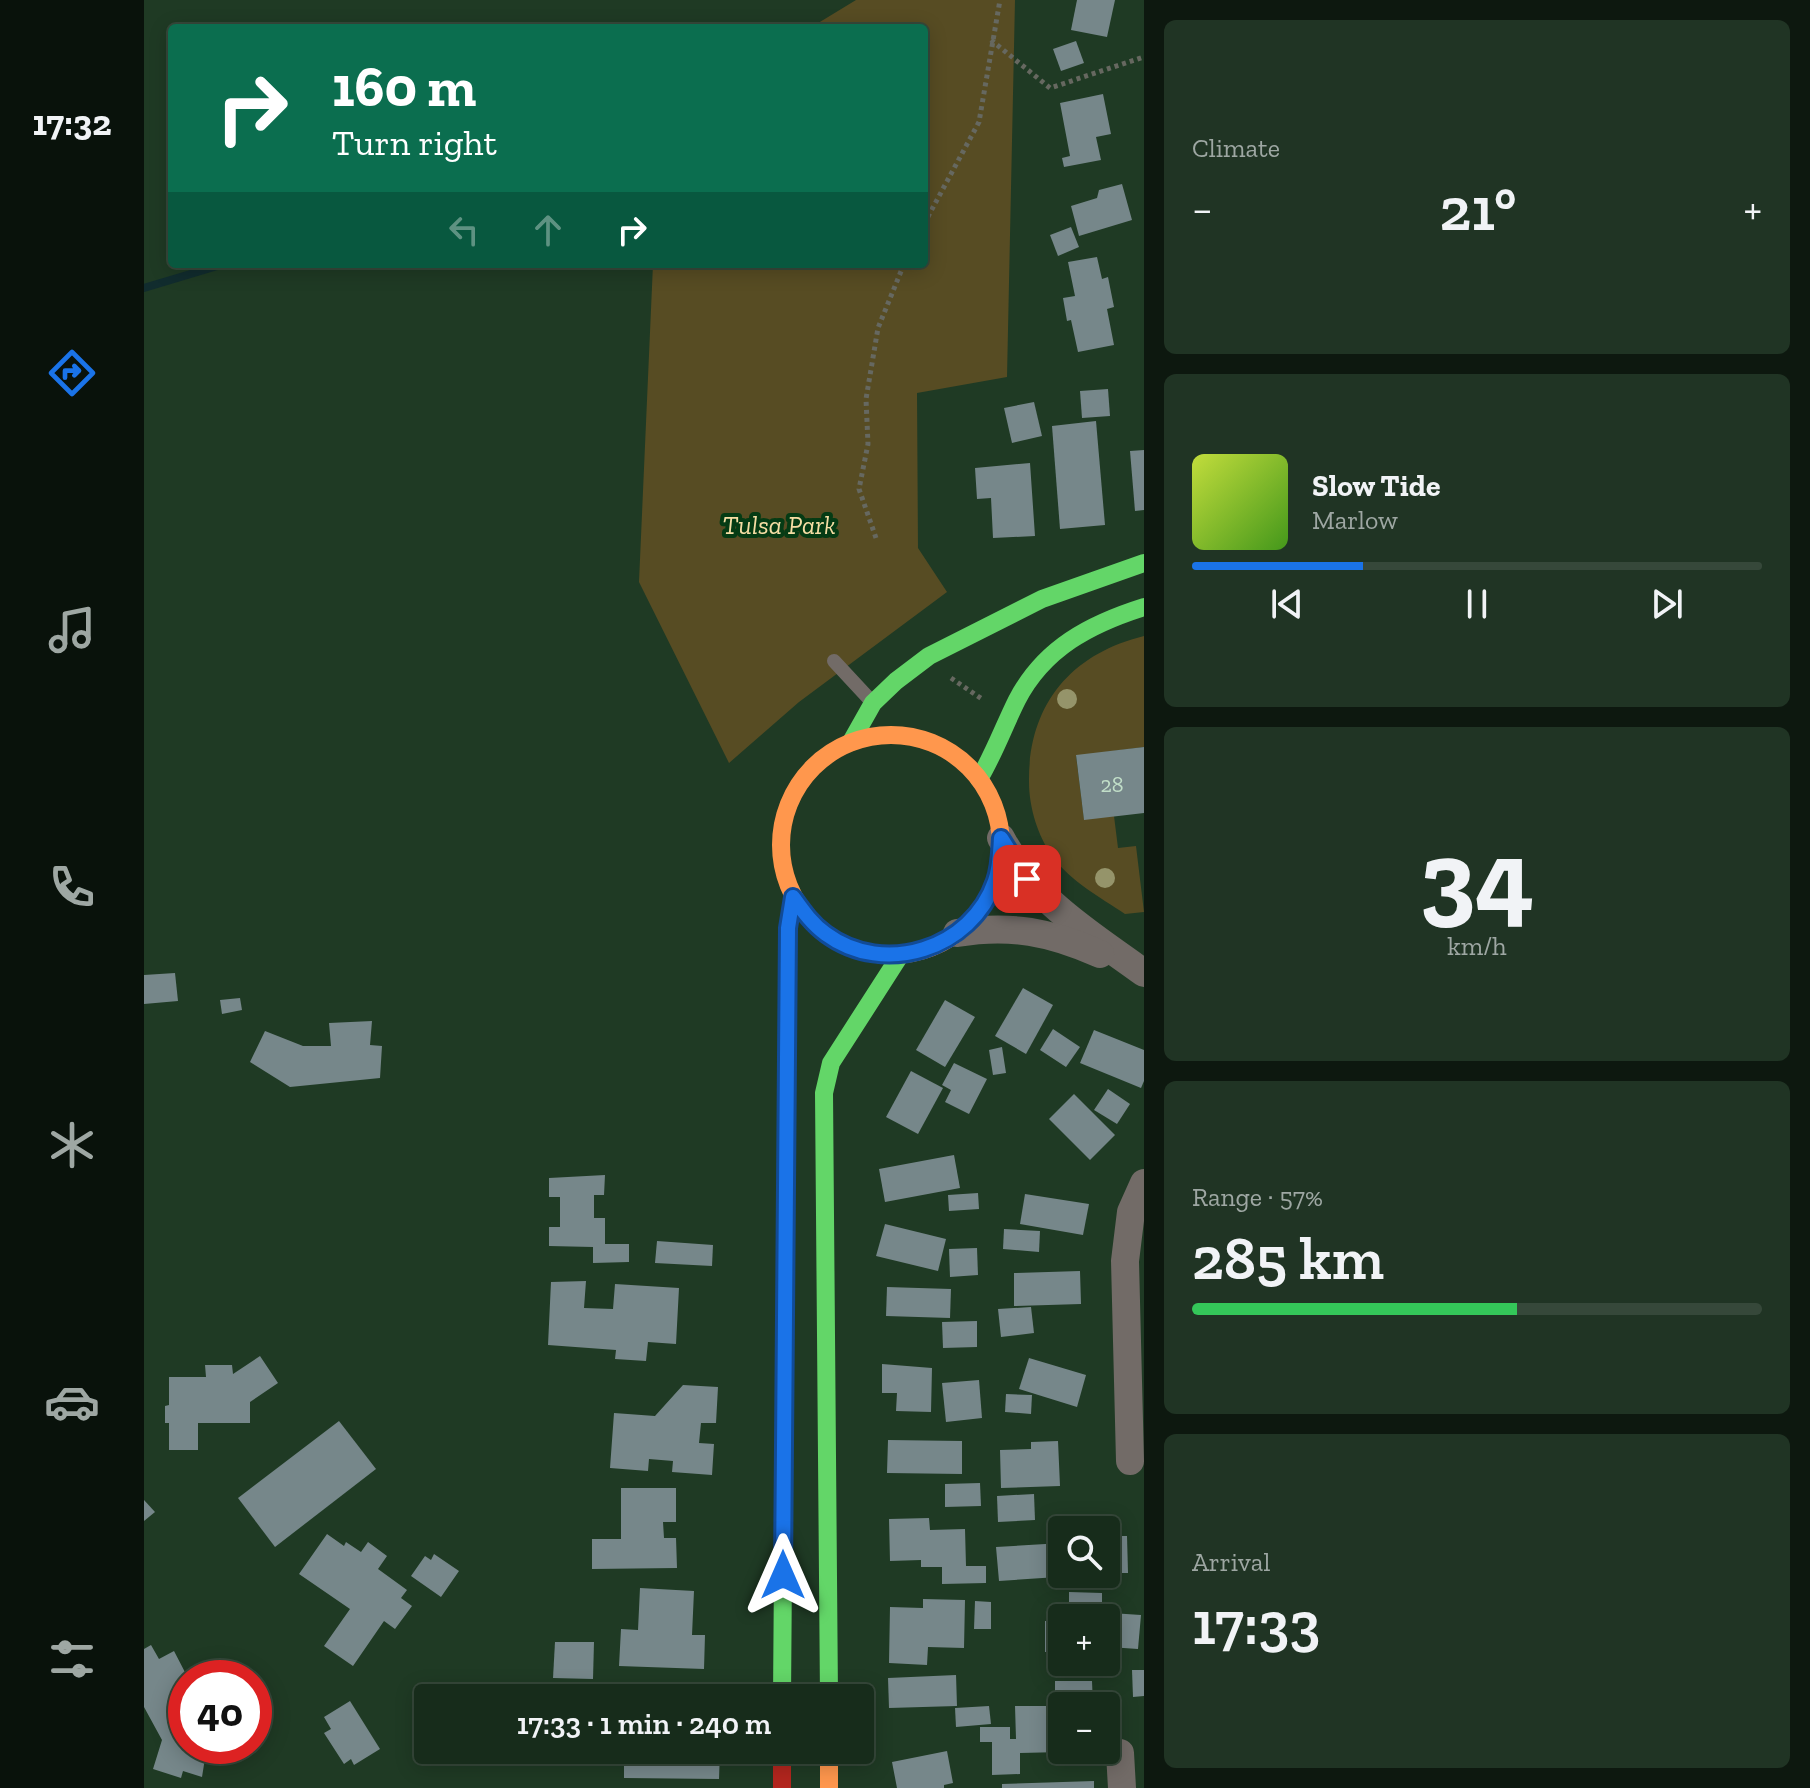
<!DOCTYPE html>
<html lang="en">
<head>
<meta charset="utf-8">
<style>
  :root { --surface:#172c1b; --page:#203424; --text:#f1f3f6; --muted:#9ea7a3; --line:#36483a; --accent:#1a73e8 }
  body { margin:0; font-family:"Zilla Slab",serif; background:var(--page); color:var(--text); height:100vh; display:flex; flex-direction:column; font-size:30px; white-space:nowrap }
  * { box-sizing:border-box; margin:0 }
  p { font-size:26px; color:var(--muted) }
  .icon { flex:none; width:44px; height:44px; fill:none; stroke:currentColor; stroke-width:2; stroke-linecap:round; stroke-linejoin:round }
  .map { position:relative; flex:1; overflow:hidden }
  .drawer { display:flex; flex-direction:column; gap:20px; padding:20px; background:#0d180f; width:666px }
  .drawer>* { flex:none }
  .top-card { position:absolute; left:24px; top:24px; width:760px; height:244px; border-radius:8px; box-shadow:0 4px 20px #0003,0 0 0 2px var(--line); background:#0b6e4f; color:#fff; overflow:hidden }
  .fabs { position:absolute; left:904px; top:1516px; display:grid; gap:16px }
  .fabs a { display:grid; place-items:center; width:72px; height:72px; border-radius:8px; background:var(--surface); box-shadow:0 4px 20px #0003,0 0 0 2px var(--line); font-size:40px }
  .speed { position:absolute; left:24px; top:1660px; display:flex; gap:16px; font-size:40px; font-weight:700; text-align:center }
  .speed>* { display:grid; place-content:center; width:104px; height:104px; border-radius:50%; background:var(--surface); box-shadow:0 4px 20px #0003,0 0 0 2px var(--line); line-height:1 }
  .speed .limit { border:12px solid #d22; background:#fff; color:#111 }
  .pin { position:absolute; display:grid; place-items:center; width:68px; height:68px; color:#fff; margin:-34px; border-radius:16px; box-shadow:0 4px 12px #0006 }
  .me { position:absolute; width:88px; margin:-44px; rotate:0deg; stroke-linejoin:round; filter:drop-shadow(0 0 6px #0008) }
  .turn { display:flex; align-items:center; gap:28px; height:168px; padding:0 32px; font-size:36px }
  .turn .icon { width:104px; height:104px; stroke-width:2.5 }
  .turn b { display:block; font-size:56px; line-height:68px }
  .lanes { display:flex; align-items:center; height:76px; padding:0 32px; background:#0003; justify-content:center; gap:40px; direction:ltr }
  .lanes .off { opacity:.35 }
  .big { font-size:60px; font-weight:600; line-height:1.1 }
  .drawer .widget { flex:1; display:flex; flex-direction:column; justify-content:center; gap:12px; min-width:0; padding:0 28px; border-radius:12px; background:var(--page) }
  .drawer .dial { align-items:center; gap:0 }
  .dial b { font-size:104px; line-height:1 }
  .song { display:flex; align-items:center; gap:24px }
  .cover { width:96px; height:96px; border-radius:12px; background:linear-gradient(135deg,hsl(70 70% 55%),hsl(100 70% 35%)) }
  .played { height:8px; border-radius:4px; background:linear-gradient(90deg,var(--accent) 30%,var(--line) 30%) }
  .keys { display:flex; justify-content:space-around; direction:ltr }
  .heat { display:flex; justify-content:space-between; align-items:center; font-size:44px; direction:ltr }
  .charge { height:12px; border-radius:6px; background:linear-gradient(90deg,#34c759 57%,var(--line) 0) }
  .trip { position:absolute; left:270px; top:1684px; width:460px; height:80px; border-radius:8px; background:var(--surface); box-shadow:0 4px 20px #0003,0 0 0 2px var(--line); font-weight:600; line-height:80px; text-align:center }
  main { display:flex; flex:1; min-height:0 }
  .tabs { display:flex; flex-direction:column; width:144px; justify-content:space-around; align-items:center; background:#09120b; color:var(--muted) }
  .tabs .icon { width:56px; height:56px }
  .tabs .current { color:var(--accent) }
  .tabs b { font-size:36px; color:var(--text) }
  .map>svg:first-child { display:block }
  .green { fill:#574c23 }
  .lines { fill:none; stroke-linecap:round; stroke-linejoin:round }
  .stream { stroke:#112c2e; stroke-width:8 }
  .building { fill:#76878a }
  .path { stroke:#666860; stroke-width:5; stroke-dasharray:4 4; stroke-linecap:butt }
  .lane { stroke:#726b67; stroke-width:14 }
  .street { stroke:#726b67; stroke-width:28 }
  .fast { stroke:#63d668; stroke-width:18 }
  .slow { stroke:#ff974d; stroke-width:18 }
  .jam { stroke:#b3261e; stroke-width:18 }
  .tree { fill:#95946a }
  .route-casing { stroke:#114b97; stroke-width:20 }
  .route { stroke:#1a73e8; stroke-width:14 }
  .labels { text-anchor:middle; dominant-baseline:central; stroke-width:8; stroke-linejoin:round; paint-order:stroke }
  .number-label { font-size:22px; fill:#c1dec8 }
  .park-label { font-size:26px; font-style:italic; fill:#f5dda4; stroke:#053b14 }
</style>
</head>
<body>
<main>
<nav class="tabs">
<b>17:32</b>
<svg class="icon current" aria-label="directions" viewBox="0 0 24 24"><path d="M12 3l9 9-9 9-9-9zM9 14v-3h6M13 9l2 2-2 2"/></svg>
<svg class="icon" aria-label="music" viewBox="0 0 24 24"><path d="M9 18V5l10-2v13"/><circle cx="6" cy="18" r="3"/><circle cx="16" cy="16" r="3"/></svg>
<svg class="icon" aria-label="phone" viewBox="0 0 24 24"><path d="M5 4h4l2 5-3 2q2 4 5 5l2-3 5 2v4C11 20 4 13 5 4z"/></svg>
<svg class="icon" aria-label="climate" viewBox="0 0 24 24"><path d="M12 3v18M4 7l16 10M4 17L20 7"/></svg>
<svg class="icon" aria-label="car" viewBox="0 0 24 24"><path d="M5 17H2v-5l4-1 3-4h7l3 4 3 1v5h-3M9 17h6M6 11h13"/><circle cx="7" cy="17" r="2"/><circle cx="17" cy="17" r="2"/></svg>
<svg class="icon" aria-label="filters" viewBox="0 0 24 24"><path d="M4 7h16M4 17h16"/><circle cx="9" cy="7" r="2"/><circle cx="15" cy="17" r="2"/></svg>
</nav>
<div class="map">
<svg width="1000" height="1788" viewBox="0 0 1000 1788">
  <rect width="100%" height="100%" fill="#1f3a24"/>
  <g class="green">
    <path d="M712,0H871L863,377L773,393L774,548L803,592L655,702L585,763L495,582L509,264H780V28H666Z"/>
    <path d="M1000,636V747L932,756L940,819L970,816L974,848L992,846L1000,912L981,914C956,897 927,882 909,857C894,837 885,807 885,782C884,706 926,654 1000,636Z"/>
  </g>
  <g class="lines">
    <path class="stream" d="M0,288L80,264"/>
  </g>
  <g class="building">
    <path d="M933,0H971L963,37L927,30Z"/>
    <path d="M932,41L940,63L917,71L909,49Z"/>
    <path d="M959,94L967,134L952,137L957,160L920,167L918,158L926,156L916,103Z"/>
    <path d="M978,184L988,220L935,236L927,206L953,198L955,190Z"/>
    <path d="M927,227L935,247L914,256L906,235Z"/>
    <path d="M953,257L958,279L964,277L970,307L963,309L970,345L934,352L927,320L923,321L919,298L931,296L924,262Z"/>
    <path d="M964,389L966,416L938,418L936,391Z"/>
    <path d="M890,402L898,436L868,443L860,408Z"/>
    <path d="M952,421L961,525L916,529L908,426Z"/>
    <path d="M1000,450V510L991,511L986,451Z"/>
    <path d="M886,463L891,536L849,538L847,498L833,499L831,468Z"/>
    <path d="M1000,747V813L940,820L932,755Z"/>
    <path d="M31,973L34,1001L0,1004V975Z"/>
    <path d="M879,988L909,1005L882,1054L851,1036Z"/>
    <path d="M96,998L98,1010L78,1014L76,1000Z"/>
    <path d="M801,1000L831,1017L801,1067L772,1050Z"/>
    <path d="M228,1021L226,1045L238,1046L236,1078L146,1087L106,1062L121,1031L159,1046H187L185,1023Z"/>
    <path d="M909,1029L936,1047L922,1067L896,1050Z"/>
    <path d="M950,1030L1000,1050V1081L997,1088L936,1063Z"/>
    <path d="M858,1047L862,1073L849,1075L845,1050Z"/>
    <path d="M810,1063L843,1079L825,1114L801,1102L807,1090L798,1085Z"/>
    <path d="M767,1071L799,1088L774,1134L742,1117Z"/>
    <path d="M964,1089L986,1104L973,1124L950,1110Z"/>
    <path d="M930,1094L971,1135L946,1160L905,1119Z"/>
    <path d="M810,1155L816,1188L741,1202L735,1169Z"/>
    <path d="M461,1175L460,1195H450V1218H461V1244H485V1262L449,1263V1247L405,1246V1227H416V1197H405V1178Z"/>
    <path d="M834,1193L835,1209L805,1211L804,1195Z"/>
    <path d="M881,1194L945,1204L939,1235L876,1224Z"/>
    <path d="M741,1224L802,1239L794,1271L732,1256Z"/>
    <path d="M860,1229L896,1231L895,1252L859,1249Z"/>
    <path d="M513,1241L569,1245L568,1266L511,1263Z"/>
    <path d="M833,1248L834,1275L806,1277L805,1249Z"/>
    <path d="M936,1271L937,1304L870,1306V1273Z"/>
    <path d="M442,1281L440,1308L469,1309L471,1284L535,1288L532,1344L504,1342L502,1361L471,1359L472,1350L404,1345L407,1282Z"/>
    <path d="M743,1287L807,1289L806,1318L742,1316Z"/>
    <path d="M887,1307L890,1333L857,1337L854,1309Z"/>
    <path d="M833,1321V1347L799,1348L798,1322Z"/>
    <path d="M116,1356L134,1383L106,1402V1423H54V1450H25V1423H21V1406L25,1405V1377H62L61,1365H88L89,1374Z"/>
    <path d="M885,1358L942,1375L933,1407L875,1389Z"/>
    <path d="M738,1364L788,1368L787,1412L752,1411L753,1393H738Z"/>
    <path d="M835,1380L838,1418L802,1422L798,1383Z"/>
    <path d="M539,1385L574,1387L572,1423H557L555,1443L570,1444L568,1475L528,1472L529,1461L505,1459L504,1471L466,1468L470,1413L511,1416Z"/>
    <path d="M862,1394L888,1395L887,1414L861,1412Z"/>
    <path d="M195,1421L232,1469L131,1547L94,1498Z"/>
    <path d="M744,1440L818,1441V1474L743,1473Z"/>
    <path d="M914,1441L916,1486L857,1488L856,1450L887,1449V1442Z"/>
    <path d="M836,1483L837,1506L801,1507V1484Z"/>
    <path d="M477,1488H532V1522H519L520,1538H532L533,1568L448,1569V1539H477Z"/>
    <path d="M890,1494L891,1520L854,1522L853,1496Z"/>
    <path d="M0,1500L11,1512L0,1521Z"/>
    <path d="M785,1518L786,1530L821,1529L822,1566H842V1583L798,1584V1567H777V1560L746,1561L745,1519Z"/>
    <path d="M183,1534L200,1546L202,1542L217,1552L224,1542L243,1556L234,1569L263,1590L257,1598L268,1606L251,1629L240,1621L209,1666L180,1646L206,1609L155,1574Z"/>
    <path d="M962,1536H983L984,1573H962Z"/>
    <path d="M918,1543V1574H929V1576L855,1581L852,1547Z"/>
    <path d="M290,1554L315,1571L297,1597L267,1576L281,1556L287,1560Z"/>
    <path d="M496,1588L550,1591L548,1635H561L560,1669L475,1666L477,1629L494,1630Z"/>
    <path d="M925,1592L958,1593V1618H925Z"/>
    <path d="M779,1599L821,1600L820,1648L784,1647L783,1665L745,1663L746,1607L779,1608Z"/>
    <path d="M831,1601L847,1602V1629H830Z"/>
    <path d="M967,1613L997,1615L994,1649L965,1647Z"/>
    <rect x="901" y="1621" width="17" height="31"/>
    <path d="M411,1642H450L449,1679L409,1678Z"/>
    <path d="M7,1645L15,1659L30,1651L44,1678L42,1746H63L58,1777L39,1771L37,1778L9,1769L18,1740L0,1707V1649Z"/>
    <path d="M988,1670H1000V1696L989,1697Z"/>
    <path d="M812,1675L813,1706L745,1708L744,1678Z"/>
    <path d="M911,1681H948L949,1706H918V1752L876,1753V1774L848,1775V1742H836V1727H866V1739H872L871,1706H911Z"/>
    <path d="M206,1701L236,1749L210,1765L207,1759L200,1764L180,1733L187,1729L180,1717Z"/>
    <path d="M845,1706L847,1724L812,1727L811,1708Z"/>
    <path d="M480,1750H576L575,1779L480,1778Z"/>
    <path d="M803,1751L809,1783L800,1785V1788H753L748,1762Z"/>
    <path d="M950,1781V1788H858V1784Z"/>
  </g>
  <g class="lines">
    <g class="path">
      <path d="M847,40L906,88L1000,57"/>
      <path d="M780,224L835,122L856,0"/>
      <path d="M732,538L715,489L724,444L722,399L734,328L760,264"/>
      <path d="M807,678L838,699"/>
    </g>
    <path class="lane" d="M690,661L729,703"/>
    <g class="street">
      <path d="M857,838C891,902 944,932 1000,973"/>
      <path d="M813,933C866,924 907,932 956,954"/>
      <path d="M986,1461L981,1261L987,1212L1000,1183"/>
      <path d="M976,1753L978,1788"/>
    </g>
    <g class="fast">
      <path d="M707,742L729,703L752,681L785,656L898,599L1000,563"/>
      <path d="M835,779C850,754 860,726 873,700C900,648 946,624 1000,607"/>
      <path d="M638,1698L644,928L649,897"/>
      <path d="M685,1698L680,1093L687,1063L757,954"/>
    </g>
    <g class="slow">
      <circle cx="747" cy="845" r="110"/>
      <path d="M685,1750V1788"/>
    </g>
    <path class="jam" d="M638,1750V1788"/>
  </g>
  <g class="tree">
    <circle cx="923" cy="699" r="10"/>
    <circle cx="961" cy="878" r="10"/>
  </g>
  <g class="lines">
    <g class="route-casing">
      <path id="route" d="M639,1575L644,928L649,897C659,911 668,924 682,934C740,977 828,949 851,881C856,867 856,853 857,838L883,879"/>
    </g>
    <use href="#route" class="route"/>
  </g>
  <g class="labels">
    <g class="number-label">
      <text x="968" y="784">28</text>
    </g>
    <g class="park-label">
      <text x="635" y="525">Tulsa Park</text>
    </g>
  </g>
</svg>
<div class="fabs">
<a><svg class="icon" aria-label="search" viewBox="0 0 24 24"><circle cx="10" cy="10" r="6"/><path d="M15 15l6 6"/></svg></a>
<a>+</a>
<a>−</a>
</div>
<div class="speed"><div class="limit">40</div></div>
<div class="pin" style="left:883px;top:879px;background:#d93025"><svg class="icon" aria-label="arrive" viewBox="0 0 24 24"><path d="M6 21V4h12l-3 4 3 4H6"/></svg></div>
<svg class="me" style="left:639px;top:1575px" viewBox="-20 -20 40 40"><path d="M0-17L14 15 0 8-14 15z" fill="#1a73e8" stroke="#fff" stroke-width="4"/></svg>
<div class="trip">17:33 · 1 min · 240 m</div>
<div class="top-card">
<div class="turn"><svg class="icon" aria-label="right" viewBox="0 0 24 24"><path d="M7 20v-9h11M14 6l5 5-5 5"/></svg><div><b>160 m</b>Turn right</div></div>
<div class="lanes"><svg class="icon off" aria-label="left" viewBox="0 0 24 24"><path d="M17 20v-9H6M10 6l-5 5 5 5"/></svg><svg class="icon off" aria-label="ahead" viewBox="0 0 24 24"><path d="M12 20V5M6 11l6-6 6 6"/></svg><svg class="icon" aria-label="right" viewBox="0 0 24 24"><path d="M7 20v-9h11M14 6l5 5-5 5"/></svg></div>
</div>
</div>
<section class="drawer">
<div class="widget"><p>Climate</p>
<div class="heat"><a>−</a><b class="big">21°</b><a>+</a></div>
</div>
<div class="widget">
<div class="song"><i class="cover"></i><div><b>Slow Tide</b><p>Marlow</p></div></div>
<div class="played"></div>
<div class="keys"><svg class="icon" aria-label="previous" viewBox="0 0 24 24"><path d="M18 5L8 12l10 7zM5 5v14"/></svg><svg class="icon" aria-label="pause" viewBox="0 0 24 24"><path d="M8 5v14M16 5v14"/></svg><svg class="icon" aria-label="next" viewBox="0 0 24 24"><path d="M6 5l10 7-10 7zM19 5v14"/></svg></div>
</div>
<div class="widget dial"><b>34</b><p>km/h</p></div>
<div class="widget"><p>Range · 57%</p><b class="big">285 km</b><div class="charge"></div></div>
<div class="widget"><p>Arrival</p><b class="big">17:33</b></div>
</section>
</main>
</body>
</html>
